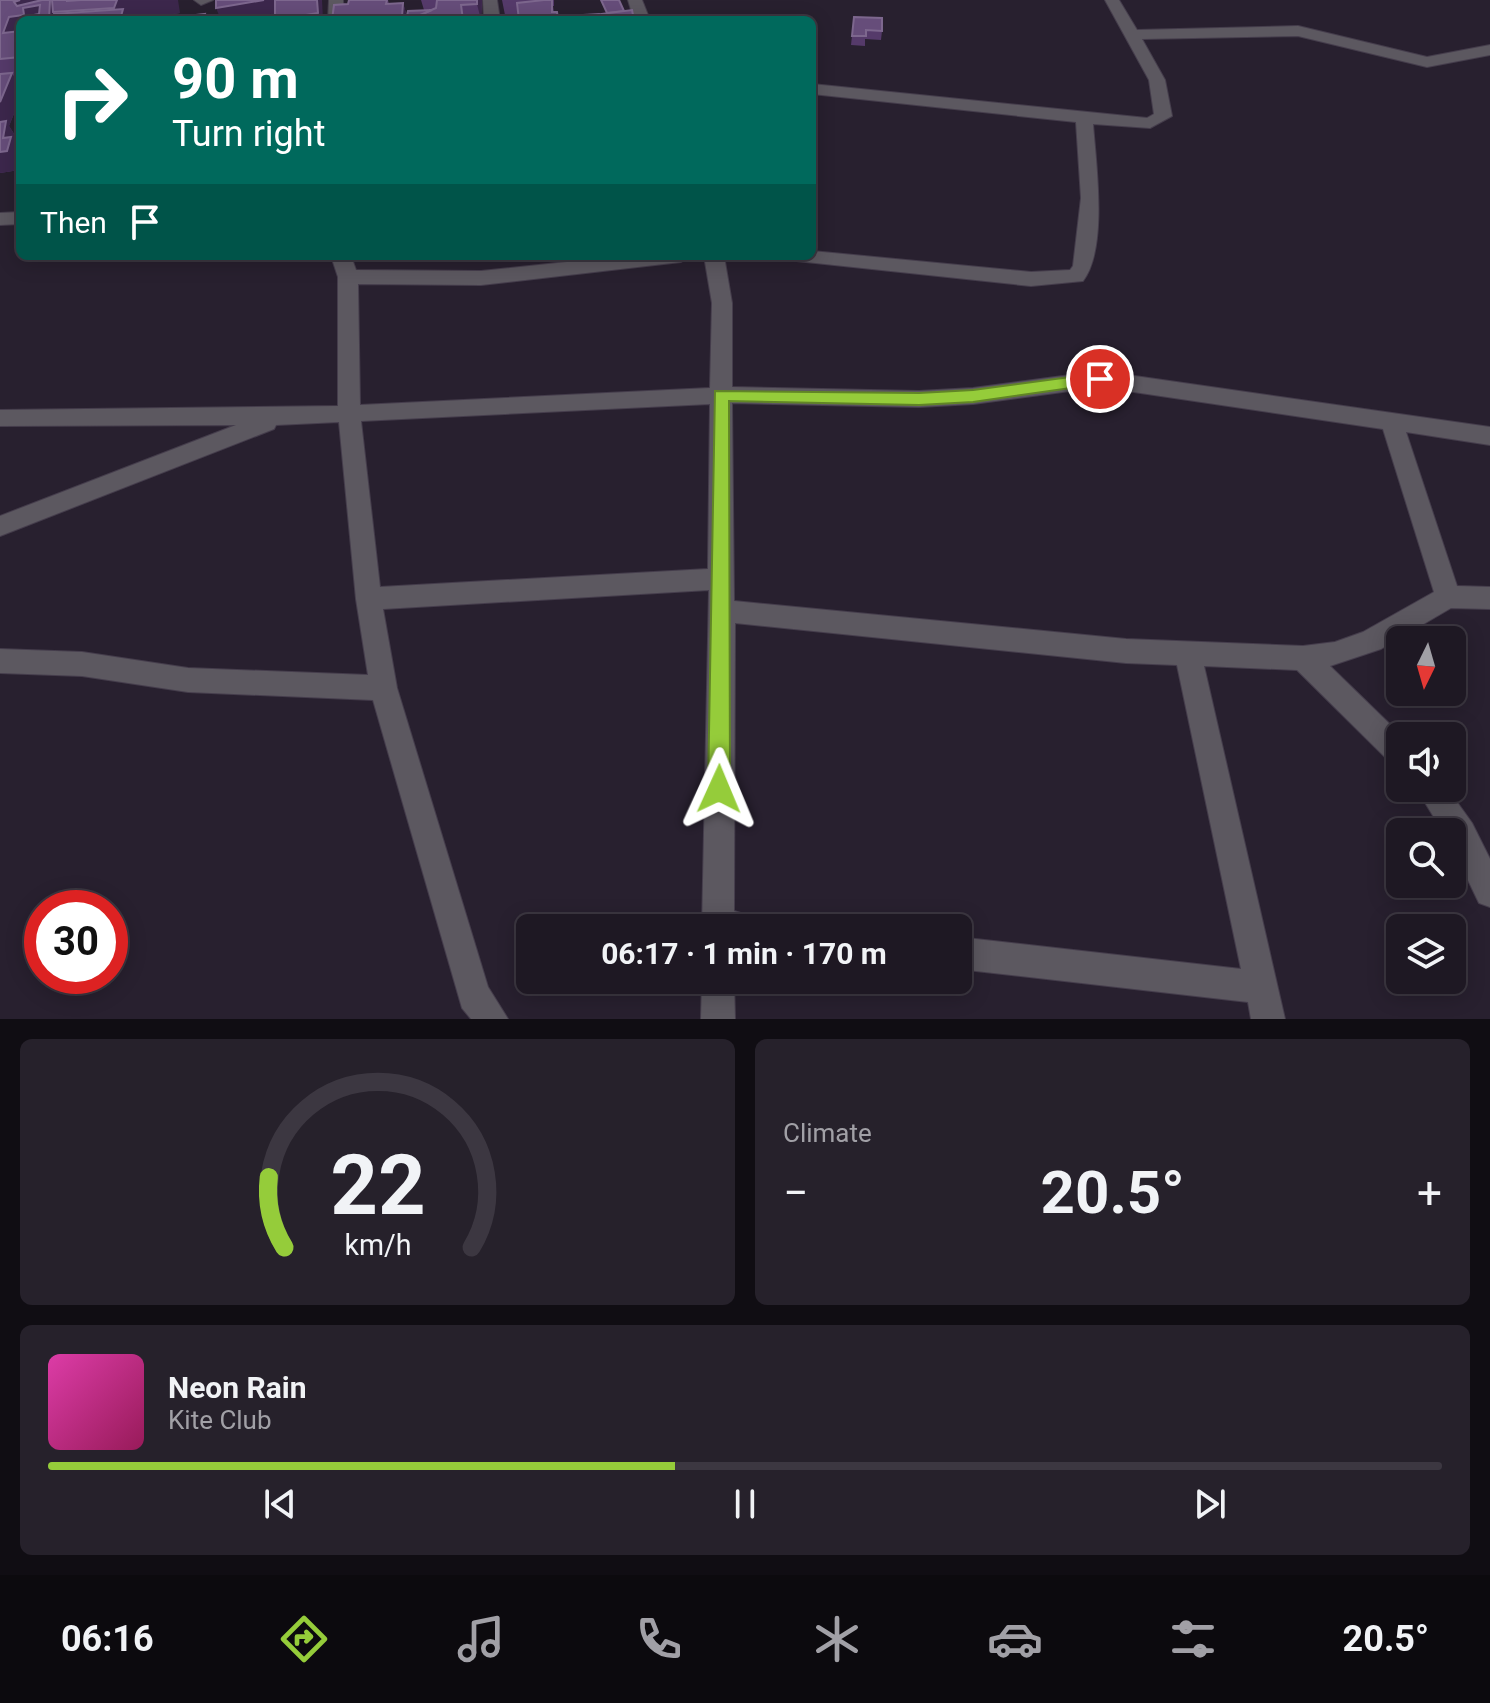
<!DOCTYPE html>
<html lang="en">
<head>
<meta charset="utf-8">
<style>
  :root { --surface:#1e1823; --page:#26212b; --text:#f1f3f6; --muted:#a1a0a6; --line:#3c3741; --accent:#95cc3a }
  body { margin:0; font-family:Roboto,sans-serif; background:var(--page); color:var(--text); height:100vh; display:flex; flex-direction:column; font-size:30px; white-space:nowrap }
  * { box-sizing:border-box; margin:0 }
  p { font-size:26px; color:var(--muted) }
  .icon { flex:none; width:44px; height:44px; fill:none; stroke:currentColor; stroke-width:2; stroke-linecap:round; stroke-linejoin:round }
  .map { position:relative; height:1019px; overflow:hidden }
  .drawer { display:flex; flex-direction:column; gap:20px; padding:20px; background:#100d13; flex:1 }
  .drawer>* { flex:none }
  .banner { position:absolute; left:16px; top:16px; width:800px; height:244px; border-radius:12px; box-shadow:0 4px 20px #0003,0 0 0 2px var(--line); background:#00695c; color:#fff; overflow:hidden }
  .needle { width:52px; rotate:185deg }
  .controls { position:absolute; left:1386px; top:626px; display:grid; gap:16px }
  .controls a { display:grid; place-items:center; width:80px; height:80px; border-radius:12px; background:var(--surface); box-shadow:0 4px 20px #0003,0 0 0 2px var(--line); font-size:40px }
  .speed { position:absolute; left:24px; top:890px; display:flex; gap:16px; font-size:40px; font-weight:700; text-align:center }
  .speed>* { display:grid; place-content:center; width:104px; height:104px; border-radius:50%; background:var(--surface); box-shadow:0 4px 20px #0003,0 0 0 2px var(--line); line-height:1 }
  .speed .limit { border:12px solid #d22; background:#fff; color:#111 }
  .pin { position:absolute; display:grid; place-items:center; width:68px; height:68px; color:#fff; margin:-34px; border:4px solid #fff; border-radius:50%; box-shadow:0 2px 8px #0007 }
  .me { position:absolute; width:88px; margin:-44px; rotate:1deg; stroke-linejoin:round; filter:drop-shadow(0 0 6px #0008) }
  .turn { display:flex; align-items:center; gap:28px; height:168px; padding:0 24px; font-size:36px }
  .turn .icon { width:104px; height:104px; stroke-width:2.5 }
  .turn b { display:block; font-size:56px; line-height:68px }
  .then { display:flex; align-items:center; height:76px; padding:0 24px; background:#0003; gap:16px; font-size:30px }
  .big { font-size:60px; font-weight:700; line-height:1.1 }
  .drawer .card { flex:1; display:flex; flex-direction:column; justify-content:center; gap:12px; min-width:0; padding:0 28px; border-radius:12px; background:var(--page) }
  .drawer .dial { align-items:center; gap:0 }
  .dial svg { height:208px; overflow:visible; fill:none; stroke:var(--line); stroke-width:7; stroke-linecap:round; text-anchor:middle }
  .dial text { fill:var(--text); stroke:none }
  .song { display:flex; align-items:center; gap:24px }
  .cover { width:96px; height:96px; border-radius:12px; background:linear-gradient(135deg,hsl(320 70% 55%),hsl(330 70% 35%)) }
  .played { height:8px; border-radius:4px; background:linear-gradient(90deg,var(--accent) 45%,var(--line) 45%) }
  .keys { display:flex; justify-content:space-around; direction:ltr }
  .heat { display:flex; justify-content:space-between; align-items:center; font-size:44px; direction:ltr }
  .drawer .tiles { flex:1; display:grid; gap:20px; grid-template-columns:1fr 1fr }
  .card:last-child { grid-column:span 2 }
  .trip { position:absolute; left:516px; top:914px; width:456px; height:80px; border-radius:12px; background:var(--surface); box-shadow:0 4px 20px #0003,0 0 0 2px var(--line); font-weight:700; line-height:80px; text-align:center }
  .tabs { display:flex; height:128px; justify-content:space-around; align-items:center; background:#0c0a0e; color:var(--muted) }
  .tabs .icon { width:56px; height:56px }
  .tabs .on { color:var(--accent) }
  .tabs b { font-size:36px; color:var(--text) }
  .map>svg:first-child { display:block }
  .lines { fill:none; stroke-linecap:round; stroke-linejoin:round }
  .minor-casing { stroke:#453d4c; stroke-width:2 }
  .minor { fill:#5c5860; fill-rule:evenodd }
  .wall { fill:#553a6a }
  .shaded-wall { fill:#3c274c }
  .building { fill:#664d7a; stroke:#7d678e; stroke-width:2 }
  .route { fill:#95cc3a; stroke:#618526; stroke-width:2 }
</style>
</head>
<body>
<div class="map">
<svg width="1490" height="1019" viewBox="0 0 1490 1019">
  <rect width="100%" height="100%" fill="#28202f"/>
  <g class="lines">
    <g class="minor-casing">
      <g id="minor">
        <path d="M194,0H213L201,5Z"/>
        <path d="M329,0H343L344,20H328Z"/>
        <path d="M483,0H497L500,20H484Z"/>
        <path d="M628,0H642L650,20H634Z"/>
        <path d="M1105,0H1119L1137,30L1298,26L1427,57L1490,45V55L1427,67L1298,36L1142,39L1165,80L1172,116L1150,128L1093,124C1096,164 1108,248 1083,281L1031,286L787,260L784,256H812V251L1031,272L1070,270L1073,266L1081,198L1076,122L812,94V84L1147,118L1154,114L1149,80Z"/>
        <path d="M20,74V84L0,86V76Z"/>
        <path d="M20,212V224L0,225V213Z"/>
        <path d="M331,256H351L356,270L481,271L623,256H691L681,262L481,285L358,284L360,405L710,388L712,303L704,256H724L732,303V387L919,391L973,388L1100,371L1490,427V445L1406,432L1457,586L1490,587V609L1451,608L1381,649L1330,666L1402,736L1400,766L1390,762L1297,670L1204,666L1285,1019H1251L1248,1002L958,969V937L1241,969L1177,665L1126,663L735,623L734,911L754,917L759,928H702L709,590L383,609L397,688L488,987L508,1019H471L462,1008L373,700L188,692L82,676L0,673V649L82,652L188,668L368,675L356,599L339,422L276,425L274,429L0,536V516L236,425L0,426V410L338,406V277ZM1100,387L1383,429L1434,592L1363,632L1335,642L1303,646L1126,639L734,601L732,403L919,407L973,404ZM710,404L708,569L380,587L361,421Z"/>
        <path d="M1416,788H1447L1472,823L1490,859V907L1479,903L1452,847V832H1443Z"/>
        <path d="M702,980H734L735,1019H701Z"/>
      </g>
    </g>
    <use href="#minor" class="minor"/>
  </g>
  <g class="wall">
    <path d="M0,0L180,13L130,20L126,15L129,20H20V76L14,77L20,86V99L9,126L18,140L17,146L20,151V165L19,170L0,173Z"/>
    <path d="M348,0H388L389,4L403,3L407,16L424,10L421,0H482L481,20H332L348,4Z"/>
    <path d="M502,0H554V6H553L554,12H557L558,20H519L518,14L505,15Z"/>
    <path d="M854,17L882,31L881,40L865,39V46L851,45Z"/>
  </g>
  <g class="shaded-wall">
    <path d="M20,0H112L53,12L58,20H20V35L3,33L14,2Z"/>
    <path d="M116,0H178L180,13L130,20L126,15L129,20H120L114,8Z"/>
    <path d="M263,0H276L282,17L272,18L270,13V18L259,20H221L216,8Z"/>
    <path d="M317,0H322L323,20H299V16Z"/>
    <path d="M477,0H482L481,20L477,4Z"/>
    <path d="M403,3L408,20H403L402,17Z"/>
    <path d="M12,73L20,87V99L9,126L18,140L17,146L20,151V165L19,170L0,173V102Z"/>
  </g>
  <g class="building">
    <path d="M0,0H20L14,2L17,6L42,0H50L49,20H28V16L39,14L40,5L23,8L24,15L9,17L3,33L20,31V57L0,59Z"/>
    <path d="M52,0H67V1L81,0H117L114,8L53,12Z"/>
    <path d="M216,0H264L216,8Z"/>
    <path d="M275,0H317L318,13L299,16V20H275Z"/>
    <path d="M349,0H387L386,4L403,3L402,17L358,20H332L334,5L348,4Z"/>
    <path d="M437,0H477V4L461,5L463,20H404V16L420,15L436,8Z"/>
    <path d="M544,0H552V12H557L558,19L519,20L517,3Z"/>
    <path d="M601,0H619L624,11L607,13Z"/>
    <path d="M123,9L120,20H53L54,14Z"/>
    <path d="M432,10L420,15L407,16L408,11Z"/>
    <path d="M632,10L634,20H603L601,14Z"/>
    <path d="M205,14L204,20H170L171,18Z"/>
    <path d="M599,14L600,20H567V16Z"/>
    <path d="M718,15V20H671L670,16Z"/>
    <path d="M854,17L882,18V31L866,30V36H852Z"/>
    <path d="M12,73L0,102V74Z"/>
    <path d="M6,121L3,138L11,137L7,151L0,152V122Z"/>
  </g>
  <path class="route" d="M1100,373L1106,375L1109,379L1106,383L973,402L919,405L729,401L730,789L727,797L719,800L711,797L708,789L715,391L919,393L973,390Z"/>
</svg>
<div class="controls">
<a><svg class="needle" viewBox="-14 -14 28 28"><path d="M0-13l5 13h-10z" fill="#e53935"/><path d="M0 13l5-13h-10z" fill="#a1a0a6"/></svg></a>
<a><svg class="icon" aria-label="sound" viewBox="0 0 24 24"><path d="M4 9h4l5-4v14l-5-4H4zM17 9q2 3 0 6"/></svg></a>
<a><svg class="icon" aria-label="search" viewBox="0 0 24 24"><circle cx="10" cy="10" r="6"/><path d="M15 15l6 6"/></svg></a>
<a><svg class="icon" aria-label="layers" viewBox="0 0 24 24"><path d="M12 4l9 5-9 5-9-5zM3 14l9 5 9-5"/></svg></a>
</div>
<div class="speed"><div class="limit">30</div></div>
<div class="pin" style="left:1100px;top:379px;background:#d93025"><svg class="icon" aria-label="arrive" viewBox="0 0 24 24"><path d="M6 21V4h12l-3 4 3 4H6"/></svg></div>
<svg class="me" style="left:719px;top:789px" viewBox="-20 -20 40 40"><path d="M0-17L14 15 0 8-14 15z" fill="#95cc3a" stroke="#fff" stroke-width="4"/></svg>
<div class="trip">06:17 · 1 min · 170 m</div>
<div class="banner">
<div class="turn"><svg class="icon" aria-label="right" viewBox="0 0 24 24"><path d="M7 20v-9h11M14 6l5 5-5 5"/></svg><div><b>90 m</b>Turn right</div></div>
<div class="then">Then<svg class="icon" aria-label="arrive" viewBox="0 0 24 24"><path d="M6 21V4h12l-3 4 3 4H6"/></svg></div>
</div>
</div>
<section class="drawer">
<div class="tiles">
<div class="card dial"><svg viewBox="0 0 100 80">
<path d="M14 69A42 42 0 1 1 86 69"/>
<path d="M14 69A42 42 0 0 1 8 42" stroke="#95cc3a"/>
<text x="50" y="56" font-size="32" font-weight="700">22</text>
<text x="50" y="72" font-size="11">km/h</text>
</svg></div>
<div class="card"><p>Climate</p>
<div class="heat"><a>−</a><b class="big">20.5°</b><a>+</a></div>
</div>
<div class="card">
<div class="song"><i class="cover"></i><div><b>Neon Rain</b><p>Kite Club</p></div></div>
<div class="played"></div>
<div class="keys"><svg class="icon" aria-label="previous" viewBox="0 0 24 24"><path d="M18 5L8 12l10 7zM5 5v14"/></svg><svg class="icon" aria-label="pause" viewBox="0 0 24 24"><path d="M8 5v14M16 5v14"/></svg><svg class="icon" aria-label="next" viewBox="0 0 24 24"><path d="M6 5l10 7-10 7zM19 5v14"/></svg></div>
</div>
</div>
</section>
<nav class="tabs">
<b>06:16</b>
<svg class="icon on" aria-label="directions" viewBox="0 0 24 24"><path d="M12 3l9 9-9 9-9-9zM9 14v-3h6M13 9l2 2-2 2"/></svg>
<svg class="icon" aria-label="music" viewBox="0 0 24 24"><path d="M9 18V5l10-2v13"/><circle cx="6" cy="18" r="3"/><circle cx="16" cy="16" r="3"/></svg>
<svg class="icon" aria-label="phone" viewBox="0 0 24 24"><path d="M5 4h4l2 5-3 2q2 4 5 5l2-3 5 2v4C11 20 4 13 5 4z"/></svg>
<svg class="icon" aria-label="climate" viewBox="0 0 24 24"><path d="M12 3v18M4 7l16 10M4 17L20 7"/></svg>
<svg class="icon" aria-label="car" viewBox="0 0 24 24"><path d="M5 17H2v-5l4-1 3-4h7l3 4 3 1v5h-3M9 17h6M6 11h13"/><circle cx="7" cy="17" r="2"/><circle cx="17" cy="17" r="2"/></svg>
<svg class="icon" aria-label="filters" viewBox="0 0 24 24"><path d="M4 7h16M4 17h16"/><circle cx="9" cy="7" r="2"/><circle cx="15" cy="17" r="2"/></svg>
<b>20.5°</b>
</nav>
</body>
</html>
